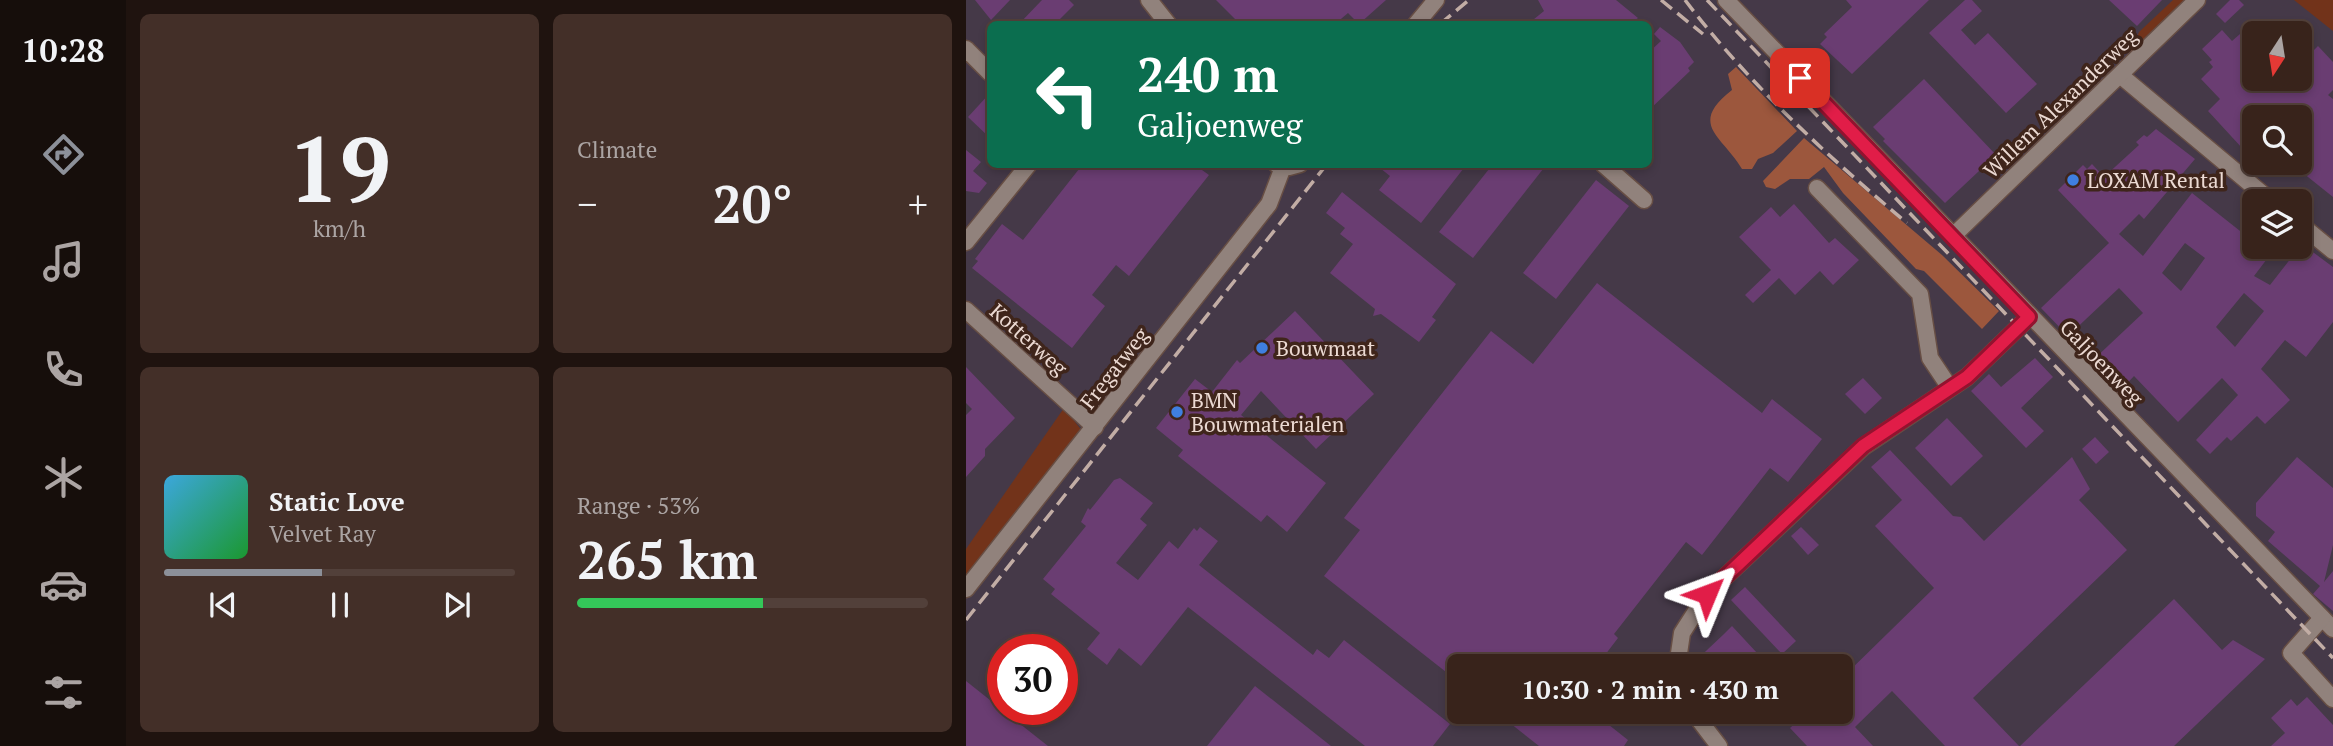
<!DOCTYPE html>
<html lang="en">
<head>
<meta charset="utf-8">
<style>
  :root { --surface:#38231b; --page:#432f28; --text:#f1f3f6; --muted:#aba4a3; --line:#52403a; --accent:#8c9099 }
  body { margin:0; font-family:"PT Serif",serif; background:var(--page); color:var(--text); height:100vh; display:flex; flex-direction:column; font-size:26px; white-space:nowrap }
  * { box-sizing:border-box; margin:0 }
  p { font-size:23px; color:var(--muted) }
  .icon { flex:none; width:38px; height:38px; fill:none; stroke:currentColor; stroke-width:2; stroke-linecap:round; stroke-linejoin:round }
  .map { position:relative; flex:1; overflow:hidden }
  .drawer { display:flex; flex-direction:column; gap:14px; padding:14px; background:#1f130f; width:840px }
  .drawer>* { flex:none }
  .hud { position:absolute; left:21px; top:21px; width:665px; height:147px; border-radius:10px; box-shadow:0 4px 10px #0003,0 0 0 2px var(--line); background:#0b6e4f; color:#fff; overflow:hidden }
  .needle { width:46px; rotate:192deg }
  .controls { position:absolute; left:1276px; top:21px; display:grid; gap:14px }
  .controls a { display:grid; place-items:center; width:70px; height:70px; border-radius:10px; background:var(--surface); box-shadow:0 4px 10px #0003,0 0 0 2px var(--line); font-size:35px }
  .speed { position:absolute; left:21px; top:634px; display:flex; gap:14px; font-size:35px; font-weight:700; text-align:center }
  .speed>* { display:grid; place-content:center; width:91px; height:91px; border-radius:50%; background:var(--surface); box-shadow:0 4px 10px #0003,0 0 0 2px var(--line); line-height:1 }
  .speed .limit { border:10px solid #d22; background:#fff; color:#111 }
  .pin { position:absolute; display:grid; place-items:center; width:60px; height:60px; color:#fff; margin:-30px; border-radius:14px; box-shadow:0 4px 10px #0006 }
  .me { position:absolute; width:77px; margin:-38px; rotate:46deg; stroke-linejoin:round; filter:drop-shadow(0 0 5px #0008) }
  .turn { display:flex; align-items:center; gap:24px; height:147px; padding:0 35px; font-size:32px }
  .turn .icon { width:91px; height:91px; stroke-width:2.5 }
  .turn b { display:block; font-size:49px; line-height:60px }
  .big { font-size:52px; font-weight:700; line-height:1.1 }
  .drawer .card { flex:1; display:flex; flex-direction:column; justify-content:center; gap:10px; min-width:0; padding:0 24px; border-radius:10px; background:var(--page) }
  .drawer .dial { align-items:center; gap:0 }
  .dial b { font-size:91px; line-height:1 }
  .song { display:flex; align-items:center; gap:21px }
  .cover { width:84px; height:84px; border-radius:10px; background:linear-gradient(135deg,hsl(200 70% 55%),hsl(130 70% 35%)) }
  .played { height:7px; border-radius:4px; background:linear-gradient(90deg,var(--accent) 45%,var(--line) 45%) }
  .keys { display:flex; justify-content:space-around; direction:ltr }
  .heat { display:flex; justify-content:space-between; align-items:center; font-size:38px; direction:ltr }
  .charge { height:10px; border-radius:5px; background:linear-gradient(90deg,#34c759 53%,var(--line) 0) }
  .drawer .tiles { flex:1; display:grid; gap:14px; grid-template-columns:repeat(2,1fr) }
  .trip { position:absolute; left:481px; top:654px; width:406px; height:70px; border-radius:10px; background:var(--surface); box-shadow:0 4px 10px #0003,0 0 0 2px var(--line); font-weight:700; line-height:70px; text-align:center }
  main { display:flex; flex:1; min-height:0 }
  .dock { display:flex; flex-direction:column; width:126px; justify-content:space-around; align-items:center; background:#160e0b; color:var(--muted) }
  .dock .icon { width:49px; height:49px }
  .dock .selected { color:var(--accent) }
  .dock b { font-size:32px; color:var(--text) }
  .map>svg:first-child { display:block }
  .industrial { fill:#453948; fill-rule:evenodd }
  .green { fill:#72331a }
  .forest { fill:#9c573d }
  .building { fill:#6a3d72; fill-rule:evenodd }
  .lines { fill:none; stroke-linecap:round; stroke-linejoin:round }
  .minor-casing { stroke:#674e44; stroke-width:19 }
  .minor { stroke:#91827c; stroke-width:16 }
  .rail { stroke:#c2ada5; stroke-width:3.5; stroke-dasharray:14 7; stroke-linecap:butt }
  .route-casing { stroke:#92132f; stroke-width:18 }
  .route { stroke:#e11d48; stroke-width:12 }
  .shop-dot { fill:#3f7fe0; stroke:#3f251b; stroke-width:2.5 }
  .labels { text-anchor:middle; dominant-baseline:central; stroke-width:7; stroke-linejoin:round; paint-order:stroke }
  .street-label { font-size:21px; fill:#ecdad3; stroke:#3f251b }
  .poi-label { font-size:21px; fill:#ecdad3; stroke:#3f251b; text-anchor:start }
</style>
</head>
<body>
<main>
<nav class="dock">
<b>10:28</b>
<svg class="icon selected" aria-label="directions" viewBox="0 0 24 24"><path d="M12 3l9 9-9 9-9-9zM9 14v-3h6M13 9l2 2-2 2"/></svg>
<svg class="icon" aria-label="music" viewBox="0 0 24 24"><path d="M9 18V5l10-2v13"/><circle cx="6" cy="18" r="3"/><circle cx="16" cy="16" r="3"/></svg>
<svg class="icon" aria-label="phone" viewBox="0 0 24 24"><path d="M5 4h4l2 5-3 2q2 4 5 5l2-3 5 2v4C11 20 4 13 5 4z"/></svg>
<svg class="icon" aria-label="climate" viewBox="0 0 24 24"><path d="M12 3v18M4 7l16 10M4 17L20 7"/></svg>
<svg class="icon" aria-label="car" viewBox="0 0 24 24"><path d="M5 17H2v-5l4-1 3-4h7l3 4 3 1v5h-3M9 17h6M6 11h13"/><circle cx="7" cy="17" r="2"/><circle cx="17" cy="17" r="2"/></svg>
<svg class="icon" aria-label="filters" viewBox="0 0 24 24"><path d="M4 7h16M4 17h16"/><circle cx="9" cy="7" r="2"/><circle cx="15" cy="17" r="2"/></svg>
</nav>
<section class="drawer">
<div class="tiles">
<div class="card dial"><b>19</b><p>km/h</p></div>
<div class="card"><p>Climate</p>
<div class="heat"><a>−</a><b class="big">20°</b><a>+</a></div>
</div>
<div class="card">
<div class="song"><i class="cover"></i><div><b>Static Love</b><p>Velvet Ray</p></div></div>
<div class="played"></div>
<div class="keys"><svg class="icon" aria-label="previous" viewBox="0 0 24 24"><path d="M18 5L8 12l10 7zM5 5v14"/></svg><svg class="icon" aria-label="pause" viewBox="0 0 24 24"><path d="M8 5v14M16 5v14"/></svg><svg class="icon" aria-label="next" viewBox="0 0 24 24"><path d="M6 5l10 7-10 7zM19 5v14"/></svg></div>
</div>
<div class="card"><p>Range · 53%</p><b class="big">265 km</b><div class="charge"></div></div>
</div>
</section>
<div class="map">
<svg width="1367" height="746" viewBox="0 0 1367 746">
  <rect width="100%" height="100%" fill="#4a2f24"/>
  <path class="industrial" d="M0,0H1367V746H0ZM24,24H682V164H24ZM1288,33H1334V79H1288ZM1288,117H1334V163H1288ZM1288,201H1334V247H1288ZM37,649H96V709H37ZM494,667H875V712H494Z"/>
  <g class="green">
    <path d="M1207,0H1220L1164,53L1173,32Z"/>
    <path d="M1328,0H1367V31Z"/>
    <path d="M98,408L117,432L0,580V549Z"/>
  </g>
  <g class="forest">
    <path d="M770,67L831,131L807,153L792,159L786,169H776C757,136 721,125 766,90L762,74Z"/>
    <path d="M838,138L976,255L1033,311L1016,329L958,271L950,269L877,193L858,167L843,179H824L809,189L800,187L797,181Z"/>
  </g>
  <g class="building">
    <path d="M9,0H44L25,20Z"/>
    <path d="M76,0H103L108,5L89,24H53Z"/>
    <path d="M250,0H420L393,24L382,13L369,24H274Z"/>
    <path d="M572,0H650L672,18L664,24H562L578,11Z"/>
    <path d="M880,0H963L886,74L854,44L861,37L858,34L886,7Z"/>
    <path d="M999,0H1006L1016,11L995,30L1009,45L1022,33L1071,84L1040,113L963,33Z"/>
    <path d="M1143,0H1196L1171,26Z"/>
    <path d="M1264,0H1273L1278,5L1259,23L1250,14Z"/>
    <path d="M694,27L714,42L728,62L722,68L724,71L682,111V53L695,41L688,34Z"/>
    <path d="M1288,28V79H1334V41L1345,53L1352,46L1367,62V90L1362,95L1367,99V197L1332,169L1339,159L1334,154V117H1288V161L1242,111L1254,99L1235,79L1247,67L1243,62L1246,60L1236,49L1256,30L1266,41L1274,34L1278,38Z"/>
    <path d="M958,79L1030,155L979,203L917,141L919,139L907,127Z"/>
    <path d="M24,93V138L2,117Z"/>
    <path d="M1190,129L1229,159L1178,219L1173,214L1153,234L1177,256L1226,193L1288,242V247H1294L1304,255L1288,276L1304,285L1336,244L1367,267V322L1340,357L1319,340L1295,369L1324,400L1299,424L1291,416L1265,441L1261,437L1244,454L1230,440L1272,395L1256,378L1212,422L1168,376L1155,390L1126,361L1177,313L1153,288L1102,336L1075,308L1143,243L1092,190L1117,165L1121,169L1126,164L1138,177L1173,145L1170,142L1178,135L1181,137ZM1219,243L1239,258L1215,291L1196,273ZM1278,293L1298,311L1269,347L1250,327Z"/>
    <path d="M0,150L15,162L7,171L21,183L13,193L0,191Z"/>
    <path d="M117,164H241L236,170L243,175L163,276L150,265L126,295L139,306L106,348L6,268L12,261L9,259L36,224L57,240Z"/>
    <path d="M409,164H501L455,223L413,190L424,176Z"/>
    <path d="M527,164H581L507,258L473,232Z"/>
    <path d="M630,180L663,206L590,299L557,273Z"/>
    <path d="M376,192L490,284L466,317L470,320L453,342L415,314L407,316L409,309L364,273L387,244L374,234L379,228L360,213Z"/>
    <path d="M828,204L863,243L869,238L893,260L867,285L854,271L829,295L813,278L787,303L779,295L805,270L773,237L805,207L814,217Z"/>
    <path d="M631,283L796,413L806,399L856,439L822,482L804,468L736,555L720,542L648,634L652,638L639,655L654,667H494V683L358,576L394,530L378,518L525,331L567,364Z"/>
    <path d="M329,311L408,394L350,449L295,391L275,415L360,483L321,532L301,515L295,522L212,456L217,450L190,428L229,379L246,392L271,360L274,363Z"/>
    <path d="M1069,358L1087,377L1055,408L1078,431L1060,448L1005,391L1023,374L1035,387Z"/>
    <path d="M0,367L49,418L19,449V456L0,477V415L6,409L0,403Z"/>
    <path d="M897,378L916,398L899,414L879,394Z"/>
    <path d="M981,418L1017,456L985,486L949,448Z"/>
    <path d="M1129,437L1143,452L1130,464L1116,449Z"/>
    <path d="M924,450L987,516L995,517L1018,541L1106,457L1124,489L1113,500L1161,550L1007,698L1053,746H979L926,691L889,727L907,746H841L824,728L835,718L829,712H875V679L968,588L909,526L936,500L905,467Z"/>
    <path d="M1331,457L1367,488V545L1358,582L1367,571V611L1347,594L1354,586L1302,541L1309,532L1290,516V503Z"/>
    <path d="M154,478L187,503L174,519L181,525L150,563L172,580L203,541L212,549L228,528L231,531L234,527L252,541L233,565L347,655L351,649L363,658L378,640L484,724L467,746H399L222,607L175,666L153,648L141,665L121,649L134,633L85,594L89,589L77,579L120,526L115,522L122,508L124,510L148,480Z"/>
    <path d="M835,527L853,545L842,555L825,536Z"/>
    <path d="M779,587L830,641L816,654L765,600Z"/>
    <path d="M1208,599L1256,650L1267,640L1299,659L1208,746H1054Z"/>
    <path d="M766,626L804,667H723L758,634Z"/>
    <path d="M0,681L82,746H0Z"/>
    <path d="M289,686L365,746H241Z"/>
    <path d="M1341,697L1367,725V746H1305L1319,733L1305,718L1325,699L1331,706Z"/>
    <path d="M530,712H644L638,721L662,740L658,746H573Z"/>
  </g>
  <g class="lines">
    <g class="minor-casing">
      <g id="minor">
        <path d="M183,0L202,24"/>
        <path d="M760,0L1367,629"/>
        <path d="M450,24L470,0"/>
        <path d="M0,49L24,73"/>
        <path d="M1154,75L1305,201"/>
        <path d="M310,164L323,167L334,164"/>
        <path d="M637,164L678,200"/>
        <path d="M851,188L954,294L964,358L984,388"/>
        <path d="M1334,224L1367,251"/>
        <path d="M987,236L1231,0"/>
        <path d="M0,242L63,164"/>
        <path d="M0,310L129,427"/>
        <path d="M0,589L303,204L317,167"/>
        <path d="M1356,618L1325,653L1367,699"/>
        <path d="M711,667L716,633L741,594L897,447L1001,377L1063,317"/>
        <path d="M727,712L753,746"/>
      </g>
    </g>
    <use href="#minor" class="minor"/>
    <g class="rail">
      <path d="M695,0L737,34"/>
      <path d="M719,0C782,83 861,156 941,223"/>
      <path d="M741,0L1367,658"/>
      <path d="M474,24L503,0"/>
      <path d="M0,620L361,164"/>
    </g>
  </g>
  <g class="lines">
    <g class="route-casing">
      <path id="route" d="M741,594L897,446L1001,377L1063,317L834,78"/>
    </g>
    <use href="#route" class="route"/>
  </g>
  <g class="shop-dot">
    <circle cx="1107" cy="180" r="7"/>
    <circle cx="296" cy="348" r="7"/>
    <circle cx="211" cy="412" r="7"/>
  </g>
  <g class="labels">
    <g class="street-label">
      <text transform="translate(1094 103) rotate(-44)">Willem Alexanderweg</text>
      <text transform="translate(63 339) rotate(42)">Kotterweg</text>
      <text transform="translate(1136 362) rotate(46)">Galjoenweg</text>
      <text transform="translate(148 368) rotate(-52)">Fregatweg</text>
    </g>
    <g class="poi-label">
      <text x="1121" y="180">LOXAM Rental</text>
      <text x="310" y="348">Bouwmaat</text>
      <text x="225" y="400">BMN<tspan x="225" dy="24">Bouwmaterialen</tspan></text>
    </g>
  </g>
</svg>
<div class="controls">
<a><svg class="needle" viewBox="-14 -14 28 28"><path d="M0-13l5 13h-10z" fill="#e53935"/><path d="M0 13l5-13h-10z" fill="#aba4a3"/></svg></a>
<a><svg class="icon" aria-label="search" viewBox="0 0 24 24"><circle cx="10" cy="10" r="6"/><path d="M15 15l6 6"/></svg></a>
<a><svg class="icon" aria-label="layers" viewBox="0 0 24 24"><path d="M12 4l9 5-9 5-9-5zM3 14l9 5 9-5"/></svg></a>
</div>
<div class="speed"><div class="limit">30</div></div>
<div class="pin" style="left:834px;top:78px;background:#d93025"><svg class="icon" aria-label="arrive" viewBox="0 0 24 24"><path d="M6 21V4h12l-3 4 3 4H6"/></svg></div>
<svg class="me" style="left:741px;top:594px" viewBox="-20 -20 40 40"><path d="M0-17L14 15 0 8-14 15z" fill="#e11d48" stroke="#fff" stroke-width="4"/></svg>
<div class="trip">10:30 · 2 min · 430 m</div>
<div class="hud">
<div class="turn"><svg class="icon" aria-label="left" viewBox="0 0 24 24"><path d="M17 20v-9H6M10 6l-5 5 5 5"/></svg><div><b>240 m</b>Galjoenweg</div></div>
</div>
</div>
</main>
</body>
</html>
